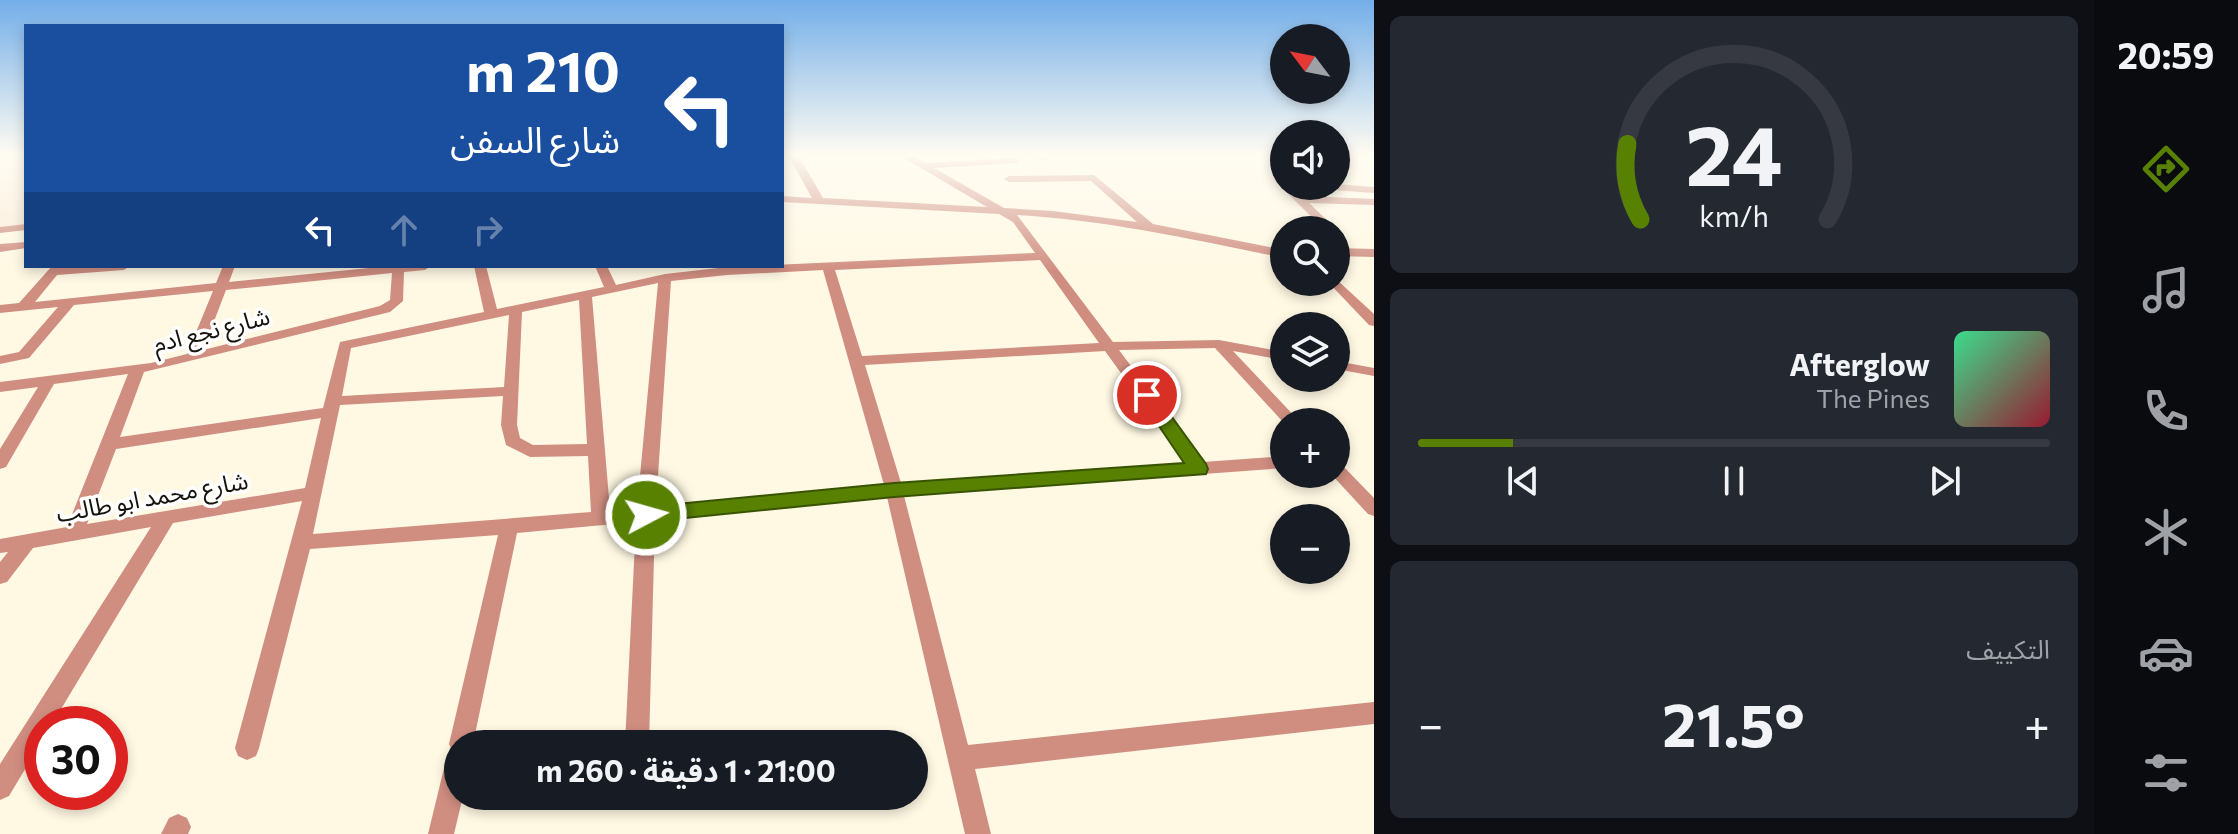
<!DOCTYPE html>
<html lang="ar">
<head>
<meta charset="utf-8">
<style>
  :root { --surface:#171b24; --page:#242831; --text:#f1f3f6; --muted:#9ea1a6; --line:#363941; --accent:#588102 }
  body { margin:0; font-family:Commissioner,"Noto Sans Arabic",sans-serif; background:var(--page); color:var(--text); direction:rtl; height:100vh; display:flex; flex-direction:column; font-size:30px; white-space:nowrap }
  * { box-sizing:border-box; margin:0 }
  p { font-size:26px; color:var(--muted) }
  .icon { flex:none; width:44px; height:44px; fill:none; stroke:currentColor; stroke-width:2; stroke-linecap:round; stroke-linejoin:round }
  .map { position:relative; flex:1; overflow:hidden; direction:ltr }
  .drawer { display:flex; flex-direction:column; gap:16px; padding:16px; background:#0d0f14; width:720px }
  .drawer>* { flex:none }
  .top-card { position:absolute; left:24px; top:24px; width:760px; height:244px; border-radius:0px; box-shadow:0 4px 12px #0003; direction:rtl; background:#1a4fa0; color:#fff; overflow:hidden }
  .needle { width:52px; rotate:302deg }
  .buttons { position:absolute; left:1270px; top:24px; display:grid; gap:16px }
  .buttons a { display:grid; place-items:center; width:80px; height:80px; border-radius:50%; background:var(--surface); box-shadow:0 4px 12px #0003; font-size:40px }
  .speed { position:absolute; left:24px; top:706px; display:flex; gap:16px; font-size:40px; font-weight:700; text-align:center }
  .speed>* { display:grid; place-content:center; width:104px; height:104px; border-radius:50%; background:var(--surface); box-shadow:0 4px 12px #0003; line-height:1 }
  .speed .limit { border:12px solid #d22; background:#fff; color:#111 }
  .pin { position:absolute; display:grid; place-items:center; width:68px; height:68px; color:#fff; margin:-34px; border:4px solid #fff; border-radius:50%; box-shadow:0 2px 8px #0007 }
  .me { position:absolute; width:88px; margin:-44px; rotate:84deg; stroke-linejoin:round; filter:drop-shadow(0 0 6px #0008) }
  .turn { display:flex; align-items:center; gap:28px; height:168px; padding:0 32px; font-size:36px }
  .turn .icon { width:104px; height:104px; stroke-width:2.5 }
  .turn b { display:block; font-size:56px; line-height:68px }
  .lanes { display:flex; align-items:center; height:76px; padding:0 32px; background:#0003; justify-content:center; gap:40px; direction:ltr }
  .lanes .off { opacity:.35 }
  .big { font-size:60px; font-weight:700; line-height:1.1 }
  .drawer .widget { flex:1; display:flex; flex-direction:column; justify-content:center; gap:12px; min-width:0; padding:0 28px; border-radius:12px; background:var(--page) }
  .drawer .dial { align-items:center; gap:0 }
  .dial svg { height:208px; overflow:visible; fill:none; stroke:var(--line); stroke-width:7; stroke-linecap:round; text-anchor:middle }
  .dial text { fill:var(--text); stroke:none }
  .song { display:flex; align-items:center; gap:24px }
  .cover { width:96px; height:96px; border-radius:12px; background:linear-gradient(135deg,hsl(150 70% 55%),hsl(350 70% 35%)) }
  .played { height:8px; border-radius:4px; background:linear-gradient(90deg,var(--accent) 15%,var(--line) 15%) }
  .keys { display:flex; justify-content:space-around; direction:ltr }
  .heat { display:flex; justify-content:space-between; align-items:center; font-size:44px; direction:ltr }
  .trip { position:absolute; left:444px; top:730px; width:484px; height:80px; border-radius:40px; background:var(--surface); box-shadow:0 4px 12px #0003; font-weight:700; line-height:80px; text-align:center; direction:rtl }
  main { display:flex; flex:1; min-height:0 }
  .tabs { display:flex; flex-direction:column; width:144px; justify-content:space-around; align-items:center; background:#090b0e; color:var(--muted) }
  .tabs .icon { width:56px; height:56px }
  .tabs .active { color:var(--accent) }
  .tabs b { font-size:36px; color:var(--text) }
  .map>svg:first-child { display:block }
  .commercial { fill:#fbebd9 }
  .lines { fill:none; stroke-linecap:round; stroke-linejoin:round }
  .minor { fill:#d08e81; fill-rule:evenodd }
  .route { fill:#588102; stroke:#395401; stroke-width:2 }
  .labels { text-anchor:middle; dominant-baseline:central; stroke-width:7; stroke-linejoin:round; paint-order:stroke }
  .street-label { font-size:24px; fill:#15130c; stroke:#fff }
</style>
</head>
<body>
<main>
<nav class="tabs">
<b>20:59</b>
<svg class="icon active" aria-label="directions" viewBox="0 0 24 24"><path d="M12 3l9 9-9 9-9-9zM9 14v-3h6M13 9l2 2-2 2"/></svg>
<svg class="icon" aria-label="music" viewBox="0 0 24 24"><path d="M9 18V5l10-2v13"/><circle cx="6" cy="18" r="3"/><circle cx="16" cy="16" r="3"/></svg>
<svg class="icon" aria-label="phone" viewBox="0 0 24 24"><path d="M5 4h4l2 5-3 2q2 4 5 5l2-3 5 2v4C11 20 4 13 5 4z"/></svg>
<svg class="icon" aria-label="climate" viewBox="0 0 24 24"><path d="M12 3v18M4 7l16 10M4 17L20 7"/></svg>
<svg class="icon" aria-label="car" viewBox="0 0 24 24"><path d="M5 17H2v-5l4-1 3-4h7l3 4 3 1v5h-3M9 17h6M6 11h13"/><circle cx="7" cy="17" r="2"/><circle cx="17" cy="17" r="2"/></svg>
<svg class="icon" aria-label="filters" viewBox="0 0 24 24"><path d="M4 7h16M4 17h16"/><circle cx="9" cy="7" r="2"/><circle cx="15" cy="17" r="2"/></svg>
</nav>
<section class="drawer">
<div class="widget dial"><svg viewBox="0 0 100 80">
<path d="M14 69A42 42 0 1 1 86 69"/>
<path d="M14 69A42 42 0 0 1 9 40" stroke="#588102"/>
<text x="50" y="56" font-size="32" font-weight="700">24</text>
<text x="50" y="72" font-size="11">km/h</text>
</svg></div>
<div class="widget">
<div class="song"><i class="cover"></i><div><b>Afterglow</b><p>The Pines</p></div></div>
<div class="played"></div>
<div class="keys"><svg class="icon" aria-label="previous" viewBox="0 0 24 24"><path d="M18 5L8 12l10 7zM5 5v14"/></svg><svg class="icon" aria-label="pause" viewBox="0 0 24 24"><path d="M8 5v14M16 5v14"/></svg><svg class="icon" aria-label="next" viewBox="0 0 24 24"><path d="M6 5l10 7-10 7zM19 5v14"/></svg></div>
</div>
<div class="widget"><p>التكييف</p>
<div class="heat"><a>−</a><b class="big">21.5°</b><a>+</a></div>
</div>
</section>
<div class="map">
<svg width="1374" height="834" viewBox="0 0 1374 834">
  <rect width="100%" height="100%" fill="#fff8e3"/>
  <path class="commercial" d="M0,155H26V225L0,228Z"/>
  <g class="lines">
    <g class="minor">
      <path d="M788,155H798L823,198L987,207L899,155H911L925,163L1014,158L1019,161L1017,163L934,168L1004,208L1053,211L1137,222L1091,181L1009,182L1004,179L1009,176L1094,175L1153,224L1284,250V258C1195,240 1107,220 1017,215L1113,342L1219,340L1284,352V360L1233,351L1300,422L1284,423L1215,348L1119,350L1203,462L1284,456V468L904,496L968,745L1374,702V724L975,769L991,834H965L887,497L655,520L649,744H625L636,522L517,533L473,744H458V796H463L454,834H428L446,760L452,750L449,744L498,535L310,549L259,748L256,756L247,760L238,756L235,748L302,501L173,523L52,724H42V741L9,796L0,800V764L151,527L33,548L7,582L0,584V562L8,552L0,553V539L67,527L128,374L54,384L6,467L0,469V449L38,387L0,392V382L151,363L187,354L213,291L74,305L29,358L0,364V356L19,352L58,307L0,313V305L19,303L52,266H130L124,270L57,275L35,302L216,283L223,266H235L229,282L389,266H431L425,270L404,272L403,301L390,312L144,372L120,437L323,408L340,342L484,312L474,266H486L497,309L604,287L595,266H607L616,285L665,274L727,267L1035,253L1013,222L999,214L782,202V196L812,198ZM1040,260L1099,343L862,356L835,270ZM823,270L884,485L656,506L671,281L727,275ZM392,273L390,300L380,306L203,350L226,290ZM658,283L637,508L610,510L592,297ZM579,300L587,444L533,445L520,438L517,425L522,312ZM509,315L504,387L342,396L351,348ZM1105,351L1186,463L901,483L865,365ZM503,396L501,425L506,445L530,457L588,456L591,512L313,534L340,405ZM321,418L305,488L87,524L116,449Z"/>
      <path d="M1035,155H1045L1048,158L1043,161Z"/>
      <path d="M1268,155H1278L1284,163V186H1292L1302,196L1374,199V205L1309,203L1337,230H1325L1282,188L1275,164Z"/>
      <path d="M1336,184L1374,187V193L1318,189L1313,186Z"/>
      <path d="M26,224V230L0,233V227Z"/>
      <path d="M26,242V248L0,252V244Z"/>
      <path d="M1336,248L1374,249V257L1336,256Z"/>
      <path d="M1336,279L1374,314V326L1369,325L1328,282H1336Z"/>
      <path d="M1336,361L1374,368V376L1336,369Z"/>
      <path d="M1336,463L1342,465L1374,498V516L1368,514L1331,474H1336Z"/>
      <path d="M178,814L187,818L191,827L188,834H161L169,818Z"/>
    </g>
  </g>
  <linearGradient id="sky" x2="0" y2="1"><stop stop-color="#73aee9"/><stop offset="0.57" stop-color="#fffcf2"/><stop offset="1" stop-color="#fffcf2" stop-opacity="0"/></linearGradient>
  <rect width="1374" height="272" fill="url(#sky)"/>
  <path class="route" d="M1147,390L1153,391L1206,464L1208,469L1206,474L894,497L646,522L635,515L646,507L894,483L1184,463L1138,395Z"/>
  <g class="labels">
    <g class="street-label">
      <text transform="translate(211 329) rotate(-14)">شارع نجع ادم</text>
      <text transform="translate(152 496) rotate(-10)">شارع محمد ابو طالب</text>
    </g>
  </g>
</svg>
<div class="buttons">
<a><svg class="needle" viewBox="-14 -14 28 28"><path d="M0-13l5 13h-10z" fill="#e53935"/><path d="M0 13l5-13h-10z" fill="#9ea1a6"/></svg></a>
<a><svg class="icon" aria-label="sound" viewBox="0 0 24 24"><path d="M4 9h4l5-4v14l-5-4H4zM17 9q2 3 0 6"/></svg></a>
<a><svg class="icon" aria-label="search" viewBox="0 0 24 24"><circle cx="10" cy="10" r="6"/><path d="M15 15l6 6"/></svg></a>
<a><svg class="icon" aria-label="layers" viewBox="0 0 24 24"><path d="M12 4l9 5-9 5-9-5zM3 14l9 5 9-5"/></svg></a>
<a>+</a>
<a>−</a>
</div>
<div class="speed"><div class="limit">30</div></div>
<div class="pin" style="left:1147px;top:395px;background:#d93025"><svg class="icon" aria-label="arrive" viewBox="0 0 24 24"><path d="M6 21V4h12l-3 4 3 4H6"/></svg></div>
<svg class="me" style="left:646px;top:515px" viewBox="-20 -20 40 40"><circle r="17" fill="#588102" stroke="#fff" stroke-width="3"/><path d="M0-11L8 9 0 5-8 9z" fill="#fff"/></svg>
<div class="trip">21:00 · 1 دقيقة · 260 m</div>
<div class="top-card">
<div class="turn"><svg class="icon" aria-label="left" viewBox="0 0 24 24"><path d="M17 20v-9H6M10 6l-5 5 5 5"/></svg><div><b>210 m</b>شارع السفن</div></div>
<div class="lanes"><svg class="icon" aria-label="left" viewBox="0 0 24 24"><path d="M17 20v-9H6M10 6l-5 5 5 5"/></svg><svg class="icon off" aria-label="ahead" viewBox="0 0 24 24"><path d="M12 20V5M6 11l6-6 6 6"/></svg><svg class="icon off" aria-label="right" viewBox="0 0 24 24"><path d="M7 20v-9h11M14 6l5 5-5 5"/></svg></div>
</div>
</div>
</main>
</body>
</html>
